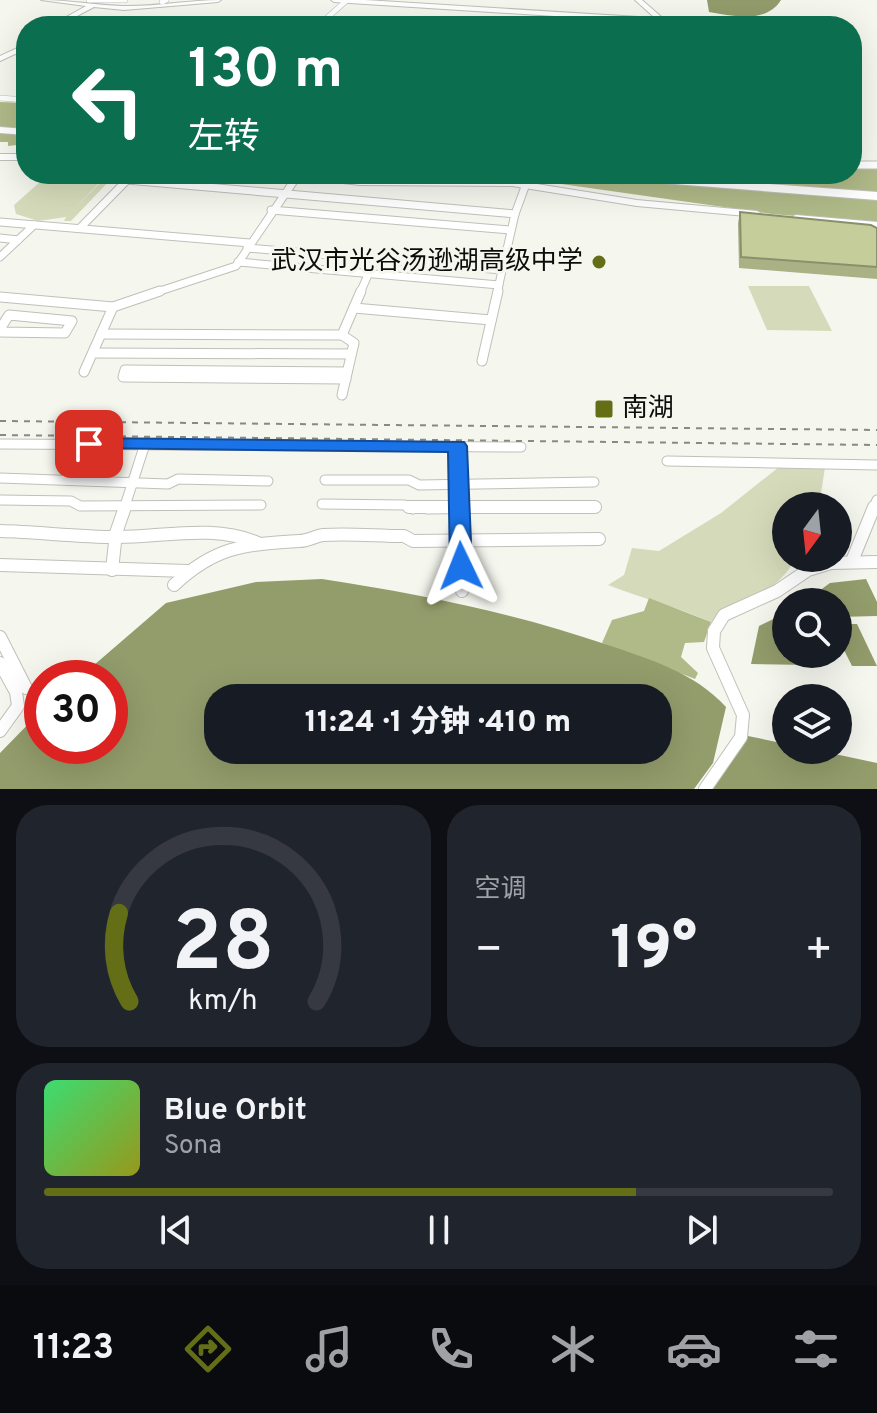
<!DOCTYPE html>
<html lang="zh">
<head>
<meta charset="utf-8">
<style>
  :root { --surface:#171b24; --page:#20242c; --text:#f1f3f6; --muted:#9ea1a6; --line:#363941; --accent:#646e17 }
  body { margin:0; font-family:Overpass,"Noto Sans SC",sans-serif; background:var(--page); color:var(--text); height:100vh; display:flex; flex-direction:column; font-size:30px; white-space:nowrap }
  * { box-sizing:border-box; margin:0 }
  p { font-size:26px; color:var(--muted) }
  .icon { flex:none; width:44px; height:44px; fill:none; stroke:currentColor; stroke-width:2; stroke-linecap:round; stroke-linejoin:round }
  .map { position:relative; height:789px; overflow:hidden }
  .side { display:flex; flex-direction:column; gap:16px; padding:16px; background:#0d0f14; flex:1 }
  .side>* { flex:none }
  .guide { position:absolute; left:16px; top:16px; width:846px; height:168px; border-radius:32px; box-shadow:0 8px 32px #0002; background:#0b6e4f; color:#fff; overflow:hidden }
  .needle { width:52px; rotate:195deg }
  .fabs { position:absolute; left:772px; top:492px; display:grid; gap:16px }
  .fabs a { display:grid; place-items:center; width:80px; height:80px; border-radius:50%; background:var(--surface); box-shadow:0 8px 32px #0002; font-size:40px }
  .speed { position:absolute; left:24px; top:660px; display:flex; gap:16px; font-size:40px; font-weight:700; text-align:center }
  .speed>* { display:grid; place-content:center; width:104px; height:104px; border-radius:50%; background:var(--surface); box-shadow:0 8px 32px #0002; line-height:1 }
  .speed .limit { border:12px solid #d22; background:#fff; color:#111 }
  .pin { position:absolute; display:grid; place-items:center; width:68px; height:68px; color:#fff; margin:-34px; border-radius:16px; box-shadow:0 4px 12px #0006 }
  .me { position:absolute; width:88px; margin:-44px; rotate:358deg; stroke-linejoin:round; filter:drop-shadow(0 0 6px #0008) }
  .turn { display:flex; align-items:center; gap:28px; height:168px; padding:0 40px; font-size:36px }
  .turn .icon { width:104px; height:104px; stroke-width:2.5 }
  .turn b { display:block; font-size:56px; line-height:68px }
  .big { font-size:60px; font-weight:800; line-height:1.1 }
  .side .widget { flex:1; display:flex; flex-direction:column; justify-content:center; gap:12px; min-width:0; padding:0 28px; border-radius:32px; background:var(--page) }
  .side .dial { align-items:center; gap:0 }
  .dial svg { height:208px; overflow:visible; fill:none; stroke:var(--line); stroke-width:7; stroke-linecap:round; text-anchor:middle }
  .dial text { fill:var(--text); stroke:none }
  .song { display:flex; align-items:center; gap:24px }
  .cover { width:96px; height:96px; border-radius:12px; background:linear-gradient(135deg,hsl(140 70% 55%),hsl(60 70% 35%)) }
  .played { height:8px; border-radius:4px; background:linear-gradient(90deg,var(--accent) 75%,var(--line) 75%) }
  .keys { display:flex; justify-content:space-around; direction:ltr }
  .heat { display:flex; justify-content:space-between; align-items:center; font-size:44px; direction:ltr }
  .side .tiles { flex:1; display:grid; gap:16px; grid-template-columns:1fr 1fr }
  .widget:last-child { grid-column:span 2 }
  .trip { position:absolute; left:204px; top:684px; width:468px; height:80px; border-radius:32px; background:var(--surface); box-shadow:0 8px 32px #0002; font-weight:800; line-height:80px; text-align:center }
  .menu { display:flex; height:128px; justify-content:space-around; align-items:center; background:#090b0e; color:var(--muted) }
  .menu .icon { width:56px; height:56px }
  .menu .on { color:var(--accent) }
  .menu b { font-size:36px; color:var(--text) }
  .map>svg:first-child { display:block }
  .green { fill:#d5dbba }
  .forest { fill:#b0b988 }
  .water { fill:#939c6b; fill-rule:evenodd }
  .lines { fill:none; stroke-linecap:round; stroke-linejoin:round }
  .street-far3-casing { stroke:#bfc0b9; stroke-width:6 }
  .street-far2-casing { stroke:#bfc0b9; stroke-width:9 }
  .street-far1-casing { stroke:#bfc0b9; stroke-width:11 }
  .street-casing { stroke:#bfc0b9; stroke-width:14 }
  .secondary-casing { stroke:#bfc0b9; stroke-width:2 }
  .highway-casing { stroke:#bfc0b9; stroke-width:2 }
  .street-far3 { stroke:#fff; stroke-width:5 }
  .street-far2 { stroke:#fff; stroke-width:7 }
  .street-far1 { stroke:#fff; stroke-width:9 }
  .street { stroke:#fff; stroke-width:12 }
  .secondary { fill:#fff; fill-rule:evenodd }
  .highway { fill:#fff; fill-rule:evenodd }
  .rail { stroke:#898984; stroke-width:2; stroke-dasharray:6 6; stroke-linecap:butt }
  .wall { fill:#a9b185 }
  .building { fill:#c5ce9b; stroke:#8a906c; stroke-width:2 }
  .route { fill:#1a73e8; stroke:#114b97; stroke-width:2 }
  .poi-dot { fill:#646e17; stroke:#f5f6ee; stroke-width:3 }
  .labels { text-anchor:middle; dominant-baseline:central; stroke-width:6; stroke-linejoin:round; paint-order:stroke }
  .poi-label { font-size:26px; fill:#0c0c0a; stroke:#f5f6ee; text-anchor:end }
</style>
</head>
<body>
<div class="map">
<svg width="877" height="789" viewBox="0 0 877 789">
  <rect width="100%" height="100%" fill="#f5f6ee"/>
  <g class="green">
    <path d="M49,174L101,181L74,209L101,182L97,174L114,176L71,221H64L66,217L38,221L16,214L14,205Z"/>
    <path d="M748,286H809L832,331L767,330Z"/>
    <path d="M826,461L819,506H786V558H797C790,568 781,580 771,587C751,600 727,603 711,622C675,606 644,599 608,585L624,575L632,548L659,551L721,513L784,463Z"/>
  </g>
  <g class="forest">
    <path d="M0,102L26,103V144L8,146V142H0Z"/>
    <path d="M852,166L877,167V223L772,214L519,178L323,174H852Z"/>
    <path d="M649,598L711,622L704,642L685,643L681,657L698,673L695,679L602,643L612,620L644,611Z"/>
  </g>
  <g class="water">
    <path d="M707,0H781C766,24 733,16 709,12Z"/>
    <path d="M322,579C420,594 515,613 608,645C652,660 695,673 726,707L713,763L694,789H0V753L42,710V746H110V678H79L166,603L256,582ZM218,698H658V750H218Z"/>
    <path d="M866,579L877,602V616L838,617V602H804L830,583Z"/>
    <path d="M786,613V654H806L811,665L751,664L759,626Z"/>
    <path d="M838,624H857L877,666H852L838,638Z"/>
    <path d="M748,736L786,744V750H816L877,763V789H709Z"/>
  </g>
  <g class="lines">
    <g class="street-far3-casing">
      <g id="street-far3">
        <path d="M89,0H125"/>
        <path d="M162,2L166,0"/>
        <path d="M318,26L346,1"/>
        <path d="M0,98L26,100"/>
      </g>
    </g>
    <g class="street-far2-casing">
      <g id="street-far2">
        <path d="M852,165H877"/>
        <path d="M127,180L515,214"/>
        <path d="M271,210L511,230"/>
        <path d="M0,222L250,243"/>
        <path d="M80,228L133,174"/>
        <path d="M0,238L18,240"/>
        <path d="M247,248L375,259L360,293"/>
        <path d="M0,257L34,225"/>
        <path d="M375,259L502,270"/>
        <path d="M238,262L499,285"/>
        <path d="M154,293L236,266L298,175"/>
        <path d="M497,293L515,214L526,184"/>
      </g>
    </g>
    <g class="street-far1-casing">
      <g id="street-far1">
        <path d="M0,297L113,307L160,291"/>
        <path d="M354,308L491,320"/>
        <path d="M0,329L9,315L72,321L65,333L0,332"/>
        <path d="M101,334L342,335"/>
        <path d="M93,353L351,354"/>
        <path d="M482,361L498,291"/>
        <path d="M84,372L113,307"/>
        <path d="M346,379L123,377L125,370L347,372"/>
        <path d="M342,395L354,343L342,335L361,291"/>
        <path d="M0,444L521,447"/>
        <path d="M457,446L459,509"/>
        <path d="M667,461L877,465"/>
        <path d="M0,478L168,484L178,479L268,481"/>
        <path d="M325,480H409L419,485L594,482"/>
        <path d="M0,500L71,501L80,506L261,505"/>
        <path d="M322,504L405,505L413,509"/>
        <path d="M124,509L145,444"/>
        <path d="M427,509L595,507"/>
        <path d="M873,509L877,500"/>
      </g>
    </g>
    <g class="street-casing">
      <g id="street">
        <path d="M409,507H595"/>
        <path d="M459,507L462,591"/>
        <path d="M0,531C39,532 78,537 117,537C165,537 213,524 258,543"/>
        <path d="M852,561L874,507"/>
        <path d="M0,565L187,571"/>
        <path d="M112,570L116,533L125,507"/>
        <path d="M174,585C217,545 245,545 299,541C308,541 315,536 323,535C349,533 377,536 404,536L413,541L599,539"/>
        <path d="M0,637L26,688"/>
        <path d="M0,663L16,692L18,706L0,731"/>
        <path d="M705,789L741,737L743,715L713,648L714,631L724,615L777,591L808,570L831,563L877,562"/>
      </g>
    </g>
    <g class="secondary-casing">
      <g id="secondary">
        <path d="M41,0C68,0 95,5 122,6C154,7 188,0 221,0L218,2L124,10L94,7L58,26H50L86,6Z"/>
        <path d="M331,0H365L655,18L635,0H642L666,21L663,23L334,2Z"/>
        <path d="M26,44V49L0,61V56Z"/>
        <rect x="0" y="154" width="26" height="6"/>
        <path d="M287,174H314L360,179L512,180L637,200L757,211L762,214L757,217L637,206L512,186L360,185L291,177Z"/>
        <path d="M796,215L877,222V228L793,220V216Z"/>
      </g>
    </g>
    <g class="highway-casing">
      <g id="highway">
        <path d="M0,127L26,129V135L0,133Z"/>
        <path d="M579,174H632L877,192V200L585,177Z"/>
      </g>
    </g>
    <use href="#street-far3" class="street-far3"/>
    <use href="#street-far2" class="street-far2"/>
    <use href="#street-far1" class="street-far1"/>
    <use href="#street" class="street"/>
    <use href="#secondary" class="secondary"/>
    <use href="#highway" class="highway"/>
    <g class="rail">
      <path d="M0,421L877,430"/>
      <path d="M0,435L877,445"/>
    </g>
  </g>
  <path class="wall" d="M740,212L877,228V279L739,268L738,223Z"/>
  <path class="building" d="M740,212L871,225L877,228V267L741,257Z"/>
  <path class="route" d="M89,438L464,442L467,446L472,566L469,572H454L450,566L448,452L82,448L79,444Z"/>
  <g class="poi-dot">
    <circle cx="599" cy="262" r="8"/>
    <rect x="594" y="399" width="20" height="20" rx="4"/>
  </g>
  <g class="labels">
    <g class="poi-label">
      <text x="583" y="262">武汉市光谷汤逊湖高级中学</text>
      <text x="622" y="409" text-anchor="start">南湖</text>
    </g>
  </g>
</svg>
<div class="fabs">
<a><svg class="needle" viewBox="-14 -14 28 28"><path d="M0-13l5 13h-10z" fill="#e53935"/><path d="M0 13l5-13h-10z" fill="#9ea1a6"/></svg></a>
<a><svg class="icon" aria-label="search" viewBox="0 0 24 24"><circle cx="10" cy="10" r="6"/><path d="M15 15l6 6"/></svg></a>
<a><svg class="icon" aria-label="layers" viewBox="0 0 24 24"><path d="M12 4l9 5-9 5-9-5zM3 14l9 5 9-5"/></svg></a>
</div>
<div class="speed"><div class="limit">30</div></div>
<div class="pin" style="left:89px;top:444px;background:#d93025"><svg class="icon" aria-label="arrive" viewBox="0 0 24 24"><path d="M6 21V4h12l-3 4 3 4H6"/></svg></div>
<svg class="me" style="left:461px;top:566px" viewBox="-20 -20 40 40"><path d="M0-17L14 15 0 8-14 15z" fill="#1a73e8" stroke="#fff" stroke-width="4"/></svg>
<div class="trip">11:24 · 1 分钟 · 410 m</div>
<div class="guide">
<div class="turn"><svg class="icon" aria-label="left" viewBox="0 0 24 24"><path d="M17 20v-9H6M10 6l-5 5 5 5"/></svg><div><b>130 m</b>左转</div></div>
</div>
</div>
<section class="side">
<div class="tiles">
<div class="widget dial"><svg viewBox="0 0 100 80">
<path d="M14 69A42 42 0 1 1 86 69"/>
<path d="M14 69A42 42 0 0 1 10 35" stroke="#646e17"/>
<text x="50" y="56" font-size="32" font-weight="700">28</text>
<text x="50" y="72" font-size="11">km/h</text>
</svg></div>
<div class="widget"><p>空调</p>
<div class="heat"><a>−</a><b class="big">19°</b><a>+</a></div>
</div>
<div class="widget">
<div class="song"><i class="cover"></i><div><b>Blue Orbit</b><p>Sona</p></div></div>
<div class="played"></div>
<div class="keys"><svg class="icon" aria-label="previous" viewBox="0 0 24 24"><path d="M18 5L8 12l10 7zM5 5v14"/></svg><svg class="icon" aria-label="pause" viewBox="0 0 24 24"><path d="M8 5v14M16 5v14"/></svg><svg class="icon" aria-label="next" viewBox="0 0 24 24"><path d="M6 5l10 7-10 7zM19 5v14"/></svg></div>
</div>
</div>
</section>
<nav class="menu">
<b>11:23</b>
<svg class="icon on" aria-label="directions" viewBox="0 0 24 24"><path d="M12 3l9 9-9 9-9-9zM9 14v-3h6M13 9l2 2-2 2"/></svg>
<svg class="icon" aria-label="music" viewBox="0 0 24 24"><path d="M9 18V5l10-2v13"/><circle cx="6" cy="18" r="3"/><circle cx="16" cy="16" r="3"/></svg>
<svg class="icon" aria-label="phone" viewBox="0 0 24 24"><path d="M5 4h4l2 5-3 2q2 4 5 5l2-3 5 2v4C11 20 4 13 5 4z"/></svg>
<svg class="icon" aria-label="climate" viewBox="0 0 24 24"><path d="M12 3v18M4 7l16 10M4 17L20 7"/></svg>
<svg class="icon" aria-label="car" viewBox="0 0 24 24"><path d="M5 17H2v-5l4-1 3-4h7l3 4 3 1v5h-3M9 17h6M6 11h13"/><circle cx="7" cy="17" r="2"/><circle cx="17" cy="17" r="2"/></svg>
<svg class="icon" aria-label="filters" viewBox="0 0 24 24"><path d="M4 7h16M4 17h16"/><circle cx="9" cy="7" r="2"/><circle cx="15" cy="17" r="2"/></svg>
</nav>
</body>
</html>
